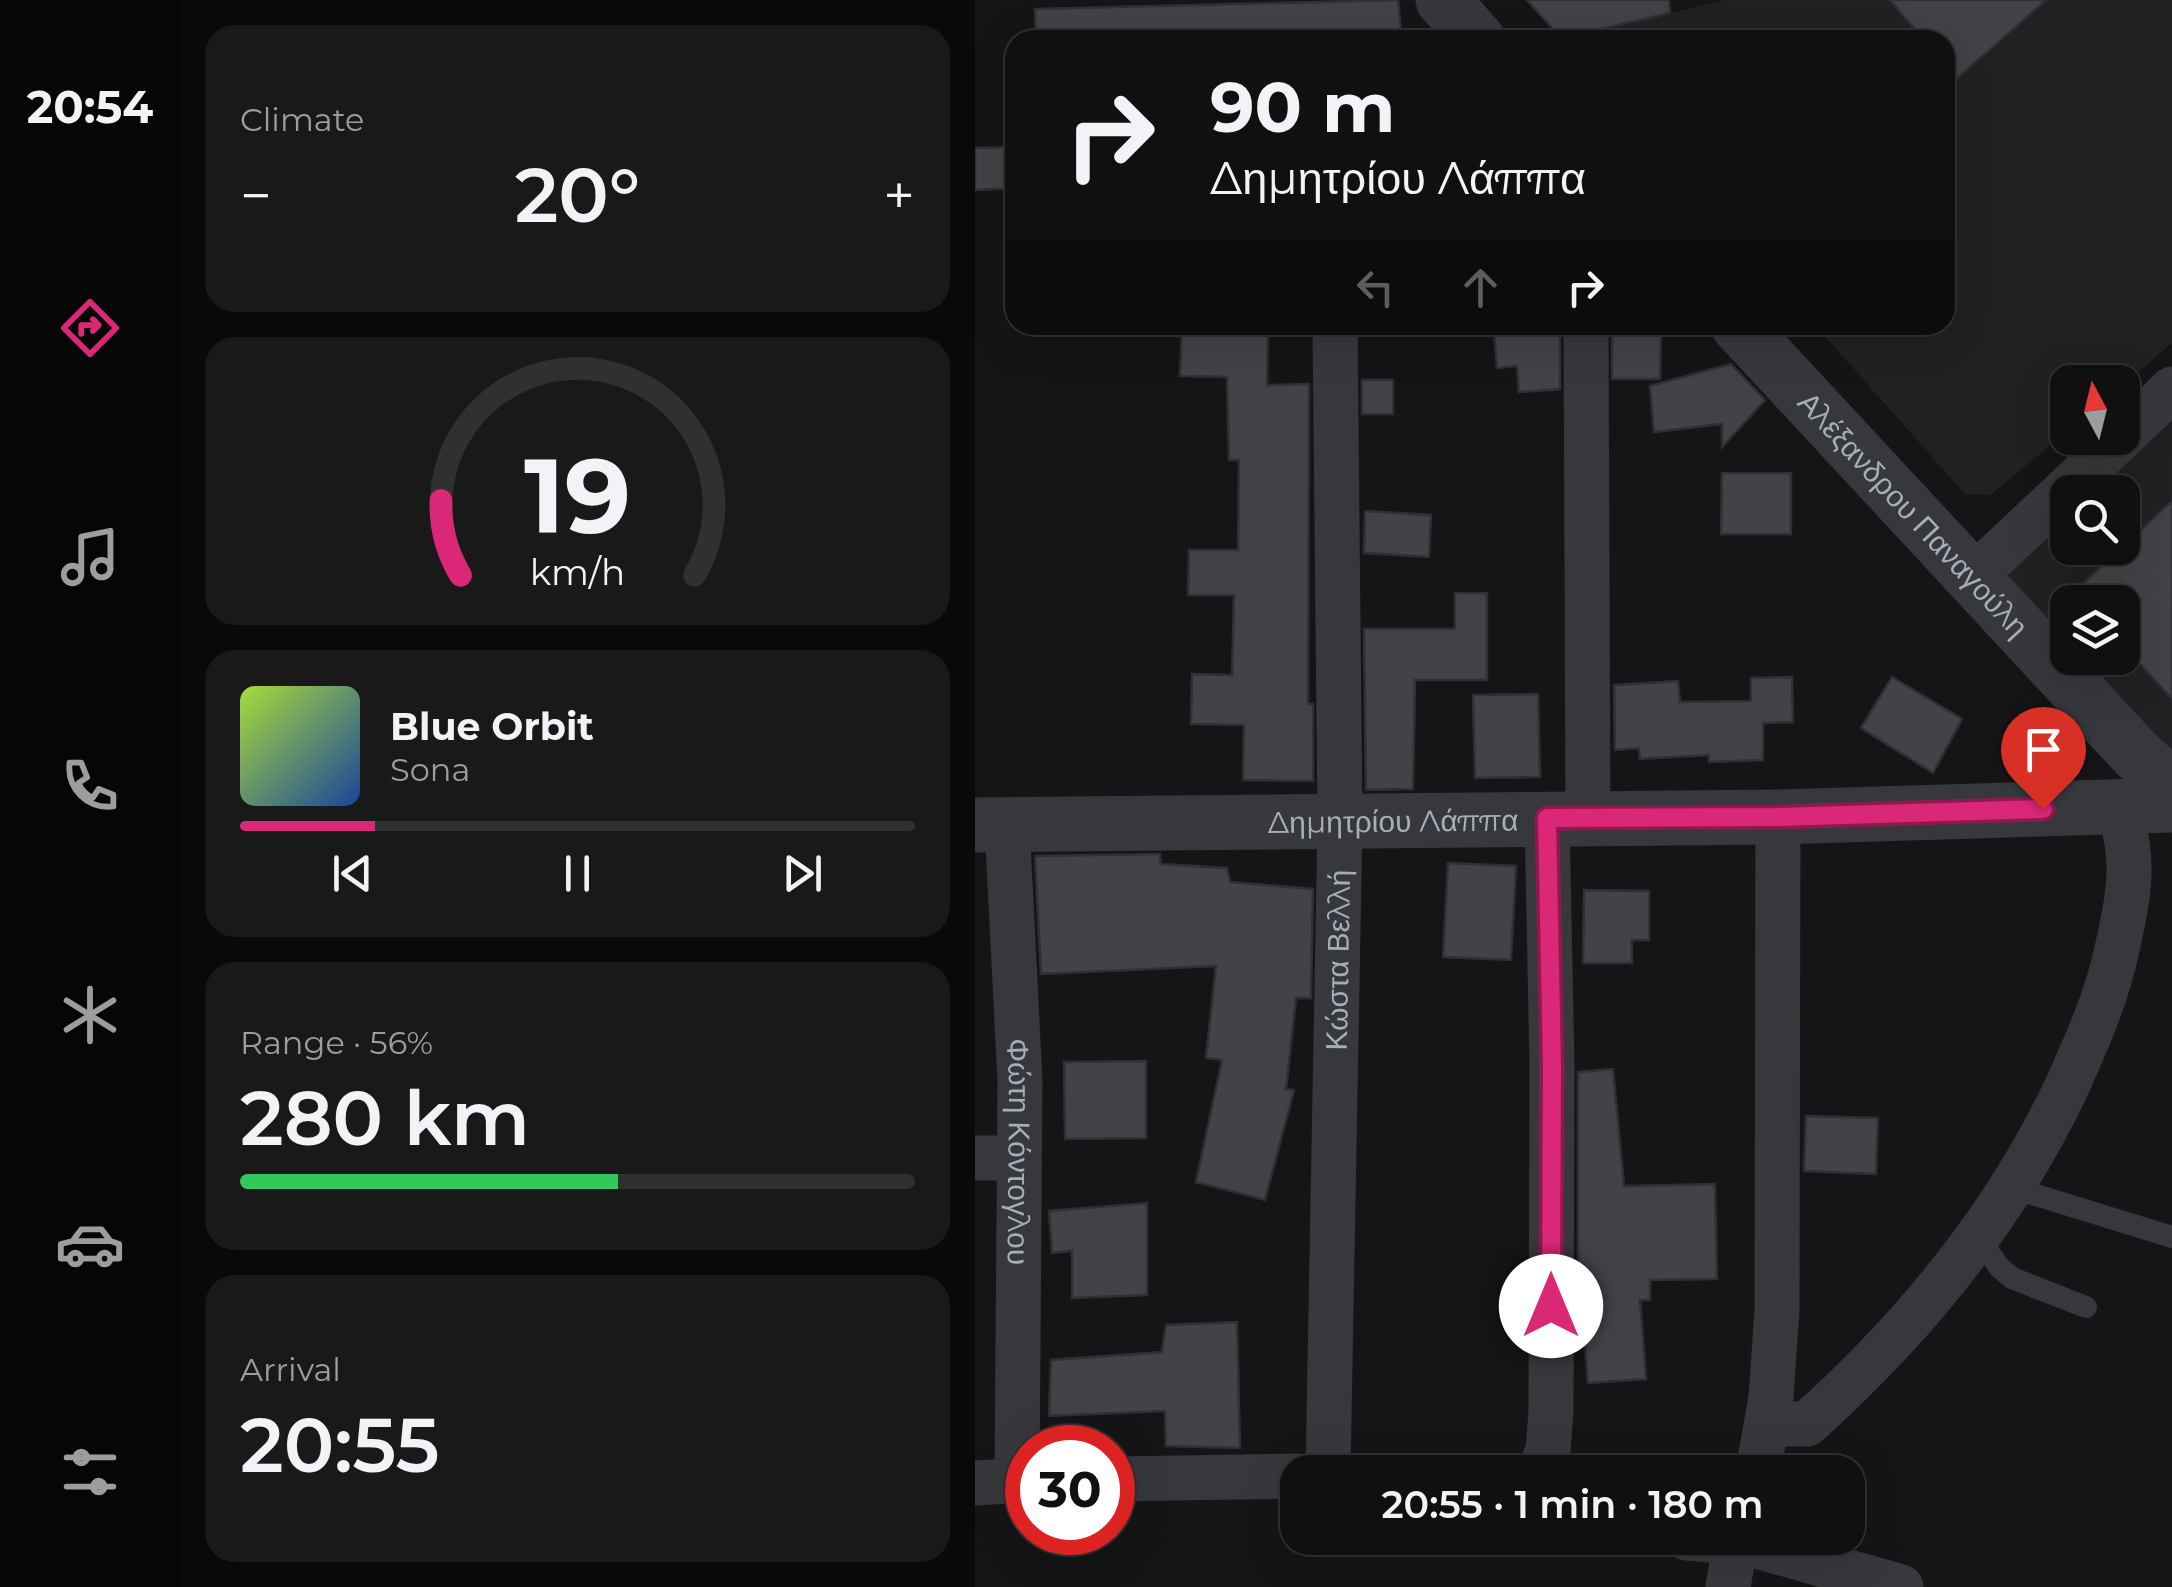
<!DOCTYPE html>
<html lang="en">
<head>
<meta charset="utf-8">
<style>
  :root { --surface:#101011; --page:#19191a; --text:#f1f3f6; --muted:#9c9d9f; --line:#303031; --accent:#db2777 }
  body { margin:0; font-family:Montserrat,sans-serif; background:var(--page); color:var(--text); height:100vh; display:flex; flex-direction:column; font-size:38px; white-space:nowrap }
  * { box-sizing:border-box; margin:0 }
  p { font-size:32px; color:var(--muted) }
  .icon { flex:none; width:55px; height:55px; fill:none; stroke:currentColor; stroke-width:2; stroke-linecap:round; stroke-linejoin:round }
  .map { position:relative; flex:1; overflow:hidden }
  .panel { display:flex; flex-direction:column; gap:25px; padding:25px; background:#090909; width:795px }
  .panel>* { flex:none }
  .top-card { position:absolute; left:30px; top:30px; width:950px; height:305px; border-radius:30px; box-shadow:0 10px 40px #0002,0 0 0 2px var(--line); background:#101011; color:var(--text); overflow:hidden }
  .needle { width:65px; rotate:353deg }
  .fabs { position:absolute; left:1075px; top:365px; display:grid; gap:20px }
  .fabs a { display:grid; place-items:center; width:90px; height:90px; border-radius:20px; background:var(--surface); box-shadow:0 10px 40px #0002,0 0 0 2px var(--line); font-size:50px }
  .speed { position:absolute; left:30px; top:1425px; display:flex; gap:20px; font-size:50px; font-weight:700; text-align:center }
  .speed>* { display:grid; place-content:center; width:130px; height:130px; border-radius:50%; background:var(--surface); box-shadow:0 10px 40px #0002,0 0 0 2px var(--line); line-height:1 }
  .speed .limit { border:15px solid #d22; background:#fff; color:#111 }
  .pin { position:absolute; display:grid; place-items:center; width:85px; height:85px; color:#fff; margin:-102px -42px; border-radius:50% 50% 50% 0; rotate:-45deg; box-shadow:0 0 10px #0007 }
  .pin .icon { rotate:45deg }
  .me { position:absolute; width:110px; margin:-55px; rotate:0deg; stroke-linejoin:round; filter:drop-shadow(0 0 8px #0008) }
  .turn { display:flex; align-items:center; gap:35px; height:210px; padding:0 40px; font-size:45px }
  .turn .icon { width:130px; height:130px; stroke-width:2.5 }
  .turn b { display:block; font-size:70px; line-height:85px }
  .lanes { display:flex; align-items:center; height:95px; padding:0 40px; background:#0003; justify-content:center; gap:50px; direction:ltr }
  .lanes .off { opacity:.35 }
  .big { font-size:75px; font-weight:600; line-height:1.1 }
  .panel .widget { flex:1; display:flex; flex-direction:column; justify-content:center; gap:15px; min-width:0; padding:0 35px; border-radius:30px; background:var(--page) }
  .panel .dial { align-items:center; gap:0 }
  .dial svg { height:260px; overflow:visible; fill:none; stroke:var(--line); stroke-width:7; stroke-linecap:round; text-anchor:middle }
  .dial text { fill:var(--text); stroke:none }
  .song { display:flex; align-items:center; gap:30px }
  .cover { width:120px; height:120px; border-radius:15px; background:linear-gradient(135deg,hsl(80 70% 55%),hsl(220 70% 35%)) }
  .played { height:10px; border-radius:5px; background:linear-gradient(90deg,var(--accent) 20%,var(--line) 20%) }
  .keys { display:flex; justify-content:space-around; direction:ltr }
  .heat { display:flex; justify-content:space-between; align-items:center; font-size:55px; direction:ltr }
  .charge { height:15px; border-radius:8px; background:linear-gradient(90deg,#34c759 56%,var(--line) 0) }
  .trip { position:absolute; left:305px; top:1455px; width:585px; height:100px; border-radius:30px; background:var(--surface); box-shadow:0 10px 40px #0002,0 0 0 2px var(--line); font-weight:600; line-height:100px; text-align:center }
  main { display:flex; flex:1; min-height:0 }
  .tab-bar { display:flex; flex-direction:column; width:180px; justify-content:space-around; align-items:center; background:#060607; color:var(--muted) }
  .tab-bar .icon { width:70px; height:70px }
  .tab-bar .current { color:var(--accent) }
  .tab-bar b { font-size:45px; color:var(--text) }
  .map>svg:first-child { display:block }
  .built { fill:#212124 }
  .building { fill:#424347; stroke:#2f3033; stroke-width:2.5 }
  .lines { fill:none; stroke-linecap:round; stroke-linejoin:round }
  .service { stroke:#37383c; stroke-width:22 }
  .minor { stroke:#37383c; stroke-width:45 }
  .tertiary { stroke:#37383c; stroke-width:55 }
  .route-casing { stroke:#8e194d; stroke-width:25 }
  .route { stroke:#db2777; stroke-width:18 }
  .labels { text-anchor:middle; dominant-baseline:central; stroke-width:10; stroke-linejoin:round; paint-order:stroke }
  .street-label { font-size:30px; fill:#a8adb6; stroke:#101012 }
</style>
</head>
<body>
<main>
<nav class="tab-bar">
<b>20:54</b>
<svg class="icon current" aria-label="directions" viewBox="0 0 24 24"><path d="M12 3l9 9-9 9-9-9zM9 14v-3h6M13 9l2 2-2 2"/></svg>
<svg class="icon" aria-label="music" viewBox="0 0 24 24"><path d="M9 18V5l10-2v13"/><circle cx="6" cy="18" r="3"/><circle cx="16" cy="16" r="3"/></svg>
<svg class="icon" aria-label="phone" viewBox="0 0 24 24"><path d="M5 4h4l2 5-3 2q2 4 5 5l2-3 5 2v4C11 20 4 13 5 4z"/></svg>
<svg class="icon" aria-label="climate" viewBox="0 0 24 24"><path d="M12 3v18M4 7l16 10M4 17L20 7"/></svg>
<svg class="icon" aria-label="car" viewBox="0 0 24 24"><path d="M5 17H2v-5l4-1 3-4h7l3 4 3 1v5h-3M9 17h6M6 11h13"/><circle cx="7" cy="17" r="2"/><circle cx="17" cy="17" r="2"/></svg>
<svg class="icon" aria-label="filters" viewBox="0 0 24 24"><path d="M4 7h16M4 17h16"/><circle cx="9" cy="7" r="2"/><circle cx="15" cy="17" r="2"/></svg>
</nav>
<section class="panel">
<div class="widget"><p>Climate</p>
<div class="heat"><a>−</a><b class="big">20°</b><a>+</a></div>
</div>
<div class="widget dial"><svg viewBox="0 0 100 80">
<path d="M14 69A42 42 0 1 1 86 69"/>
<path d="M14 69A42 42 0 0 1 8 46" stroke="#db2777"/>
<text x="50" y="56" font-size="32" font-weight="700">19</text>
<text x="50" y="72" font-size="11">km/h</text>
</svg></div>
<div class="widget">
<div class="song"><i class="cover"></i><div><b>Blue Orbit</b><p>Sona</p></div></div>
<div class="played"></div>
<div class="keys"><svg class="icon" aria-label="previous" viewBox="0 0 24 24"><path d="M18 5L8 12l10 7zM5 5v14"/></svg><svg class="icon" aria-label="pause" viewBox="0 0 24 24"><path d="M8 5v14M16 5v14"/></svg><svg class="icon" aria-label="next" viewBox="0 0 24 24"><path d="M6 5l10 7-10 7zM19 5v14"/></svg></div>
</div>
<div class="widget"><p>Range · 56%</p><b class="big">280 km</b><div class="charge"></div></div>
<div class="widget"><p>Arrival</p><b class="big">20:55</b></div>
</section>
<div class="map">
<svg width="1197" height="1587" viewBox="0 0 1197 1587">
  <rect width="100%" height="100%" fill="#151517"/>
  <g class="built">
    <path d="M751,0H1197V343L1148,385V382H1092V431L1016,495L990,494L840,325H970V40L586,38Z"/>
    <path d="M1197,420V752L1107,658H1148V602H1092V642L1030,577L1092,519V548H1148V492H1120Z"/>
  </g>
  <g class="building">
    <path d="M423,0L427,40H61L60,9Z"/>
    <path d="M552,0H694L695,13L586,38Z"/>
    <path d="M915,0H1071L970,89V40H949Z"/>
    <path d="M40,147V188L0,190V148Z"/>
    <path d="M207,325H293L292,385L334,384L333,704H338V781L268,780L269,725L216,724L217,674L257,675L259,595H213L214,550H263L264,460H254L252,377L205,376Z"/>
    <path d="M585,325V389L544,392L542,366L522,368L519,331Z"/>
    <path d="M637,325H686L685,379H637Z"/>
    <path d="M756,364L790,400L747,447V424L679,432L675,386Z"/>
    <rect x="387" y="380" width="31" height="34"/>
    <path d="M747,473H816V534H746Z"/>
    <path d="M1197,501V699L1148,645V602H1088Z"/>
    <path d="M390,511L456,515L454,557L389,553Z"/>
    <path d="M480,593H512V680H440L438,789L391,790L389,629H480Z"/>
    <path d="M817,677L818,722L788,723V760L734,762V755L665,759L664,748L640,750L639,685L703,681L705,702L776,701V678Z"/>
    <path d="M917,677L987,719L958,773L886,728Z"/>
    <path d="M563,694L565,777L500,778L498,695Z"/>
    <path d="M185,854L186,864L252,868L255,882L338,889L336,998H321L311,1089L319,1090L290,1200L221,1182L247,1060L231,1058L241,966L66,974L60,856Z"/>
    <path d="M473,863L541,866L536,960L468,957Z"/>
    <path d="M609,890L674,891V940H657V963H608Z"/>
    <path d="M171,1061V1138L90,1139L89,1062Z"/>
    <path d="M638,1069L649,1186L740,1184L742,1279L675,1280V1300H665L671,1379L613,1383L607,1302H603V1072Z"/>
    <path d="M831,1116L903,1118L901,1174L829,1171Z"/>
    <path d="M172,1203V1295L97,1298V1251L77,1253L74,1211Z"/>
    <path d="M262,1322L265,1448L191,1446L190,1411L74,1416L76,1360L187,1352L191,1325Z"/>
  </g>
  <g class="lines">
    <g class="service">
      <path d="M1038,1188L1197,1237"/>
      <path d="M1004,1237L1024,1267L1037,1278L1111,1307"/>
    </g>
    <g class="minor">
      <path d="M611,325L613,817"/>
      <path d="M1148,436L1197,389"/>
      <path d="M997,578L1146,438"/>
      <path id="s1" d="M32,824L45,1081L42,1480"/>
      <path d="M0,1158H44"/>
      <path d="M792,1424H832C940,1327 1031,1217 1093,1084C1113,1039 1132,997 1142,949C1149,918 1157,883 1153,851C1152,837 1147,821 1144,807"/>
      <path id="s2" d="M353,1472L365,822L360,325"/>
      <path d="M564,1472L573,1450L576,1411L577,1066L572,818"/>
      <path d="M783,1472L796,1397L802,1310L803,817"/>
      <path d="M138,1479L322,1476"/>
      <path d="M0,1483L52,1480"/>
      <path d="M712,1538L746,1541L763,1538"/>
      <path d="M753,1587L761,1540L926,1587"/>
    </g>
    <g class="tertiary">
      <path d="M468,0L503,40"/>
      <path id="s3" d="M763,325L1162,755L1197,786"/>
      <path id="s4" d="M0,825L803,817L1197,805"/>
    </g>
  </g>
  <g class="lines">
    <g class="route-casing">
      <path id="route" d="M576,1306L577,1066L572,818L803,817L1068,809"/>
    </g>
    <use href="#route" class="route"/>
  </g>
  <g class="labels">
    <g class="street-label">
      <text stroke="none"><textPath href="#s3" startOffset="258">Αλέξανδρου Παναγούλη</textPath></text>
      <text stroke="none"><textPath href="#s4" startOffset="418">Δημητρίου Λάππα</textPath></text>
      <text stroke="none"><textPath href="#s2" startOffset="512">Κώστα Βελλή</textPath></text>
      <text stroke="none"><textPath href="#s1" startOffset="328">Φώτη Κόντογλου</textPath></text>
    </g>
  </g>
</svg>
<div class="fabs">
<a><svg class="needle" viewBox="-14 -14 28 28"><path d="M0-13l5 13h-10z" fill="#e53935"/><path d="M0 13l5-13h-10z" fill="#9c9d9f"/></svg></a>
<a><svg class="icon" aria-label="search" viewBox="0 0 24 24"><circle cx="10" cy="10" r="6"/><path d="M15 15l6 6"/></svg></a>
<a><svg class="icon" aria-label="layers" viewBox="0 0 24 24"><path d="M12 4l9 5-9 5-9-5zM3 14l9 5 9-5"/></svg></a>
</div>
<div class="speed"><div class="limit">30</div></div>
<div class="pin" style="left:1068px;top:809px;background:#d93025"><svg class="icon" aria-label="arrive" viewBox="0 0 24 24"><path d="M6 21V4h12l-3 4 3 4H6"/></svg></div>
<svg class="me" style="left:576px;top:1306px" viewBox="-20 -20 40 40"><circle r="19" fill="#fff"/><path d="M0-13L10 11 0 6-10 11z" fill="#db2777"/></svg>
<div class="trip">20:55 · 1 min · 180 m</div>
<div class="top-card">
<div class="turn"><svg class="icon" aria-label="right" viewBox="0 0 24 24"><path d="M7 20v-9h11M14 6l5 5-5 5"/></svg><div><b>90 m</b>Δημητρίου Λάππα</div></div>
<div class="lanes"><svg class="icon off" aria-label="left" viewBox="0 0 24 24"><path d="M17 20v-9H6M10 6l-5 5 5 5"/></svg><svg class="icon off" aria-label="ahead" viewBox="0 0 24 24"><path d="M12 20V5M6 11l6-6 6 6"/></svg><svg class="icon" aria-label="right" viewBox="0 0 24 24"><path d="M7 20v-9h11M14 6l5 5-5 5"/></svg></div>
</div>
</div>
</main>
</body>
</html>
